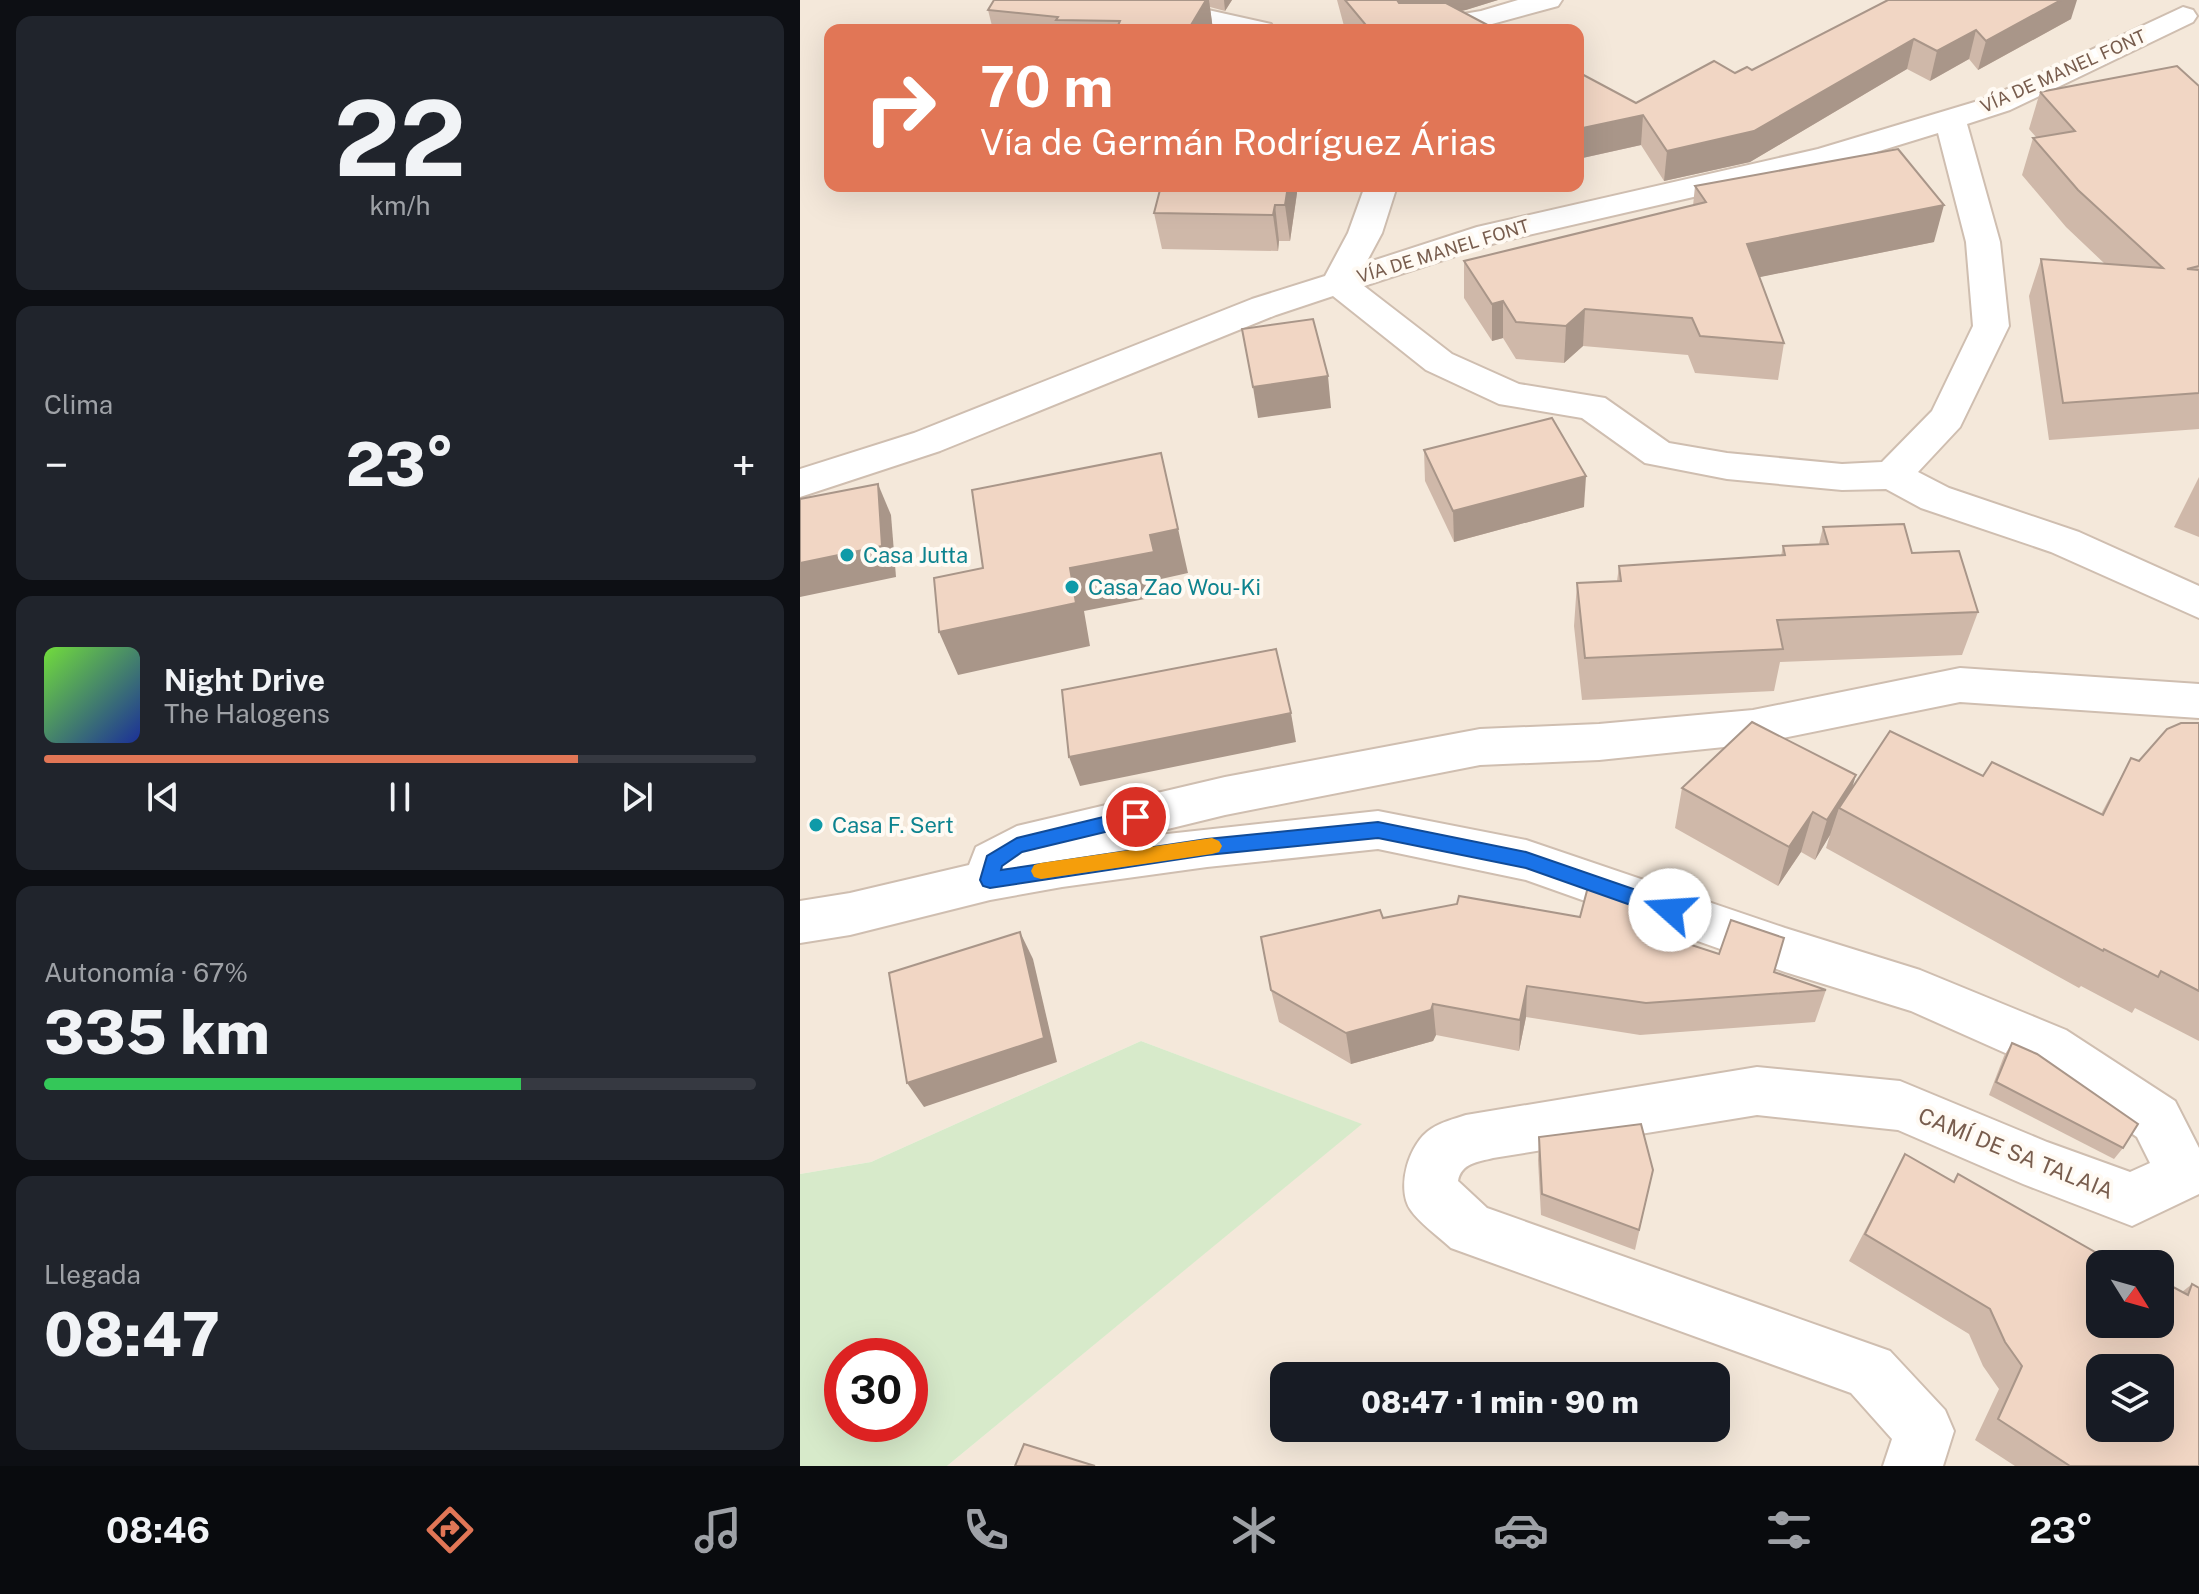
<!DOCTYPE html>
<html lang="es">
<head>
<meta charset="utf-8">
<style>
  :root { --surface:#171b24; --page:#20242c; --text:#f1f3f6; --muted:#9ea1a6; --line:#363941; --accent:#e17656 }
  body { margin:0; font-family:"Public Sans",sans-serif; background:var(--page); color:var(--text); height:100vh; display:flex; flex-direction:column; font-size:30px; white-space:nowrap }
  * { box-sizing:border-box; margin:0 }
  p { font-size:26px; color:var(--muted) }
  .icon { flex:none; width:44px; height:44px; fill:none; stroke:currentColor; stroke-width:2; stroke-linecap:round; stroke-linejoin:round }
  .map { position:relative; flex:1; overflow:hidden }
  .sheet { display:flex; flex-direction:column; gap:16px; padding:16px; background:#0d0f14; width:800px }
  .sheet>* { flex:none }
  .banner { position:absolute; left:24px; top:24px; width:760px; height:168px; border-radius:16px; box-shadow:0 8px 32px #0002; background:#e17656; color:#fff; overflow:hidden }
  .needle { width:52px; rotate:127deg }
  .controls { position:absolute; left:1286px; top:1250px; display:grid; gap:16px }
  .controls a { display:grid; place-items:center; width:88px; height:88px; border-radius:16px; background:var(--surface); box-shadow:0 8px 32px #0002; font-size:40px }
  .speed { position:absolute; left:24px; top:1338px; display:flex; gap:16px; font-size:40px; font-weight:700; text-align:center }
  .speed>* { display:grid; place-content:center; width:104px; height:104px; border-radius:50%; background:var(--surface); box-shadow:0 8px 32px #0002; line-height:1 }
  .speed .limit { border:12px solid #d22; background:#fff; color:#111 }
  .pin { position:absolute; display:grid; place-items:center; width:68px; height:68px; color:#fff; margin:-34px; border:4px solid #fff; border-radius:50%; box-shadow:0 2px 8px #0007 }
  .me { position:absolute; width:88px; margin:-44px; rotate:289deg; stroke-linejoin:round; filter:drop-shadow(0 0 6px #0008) }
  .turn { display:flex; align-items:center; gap:28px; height:168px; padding:0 24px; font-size:36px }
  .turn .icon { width:104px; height:104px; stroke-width:2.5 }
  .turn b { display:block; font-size:56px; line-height:68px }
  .big { font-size:60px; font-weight:800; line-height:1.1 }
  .sheet .widget { flex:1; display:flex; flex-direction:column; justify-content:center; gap:12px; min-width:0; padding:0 28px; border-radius:16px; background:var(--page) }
  .sheet .dial { align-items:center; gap:0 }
  .dial b { font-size:104px; line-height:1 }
  .song { display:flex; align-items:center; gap:24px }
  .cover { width:96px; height:96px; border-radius:12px; background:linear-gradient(135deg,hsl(100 70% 55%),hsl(230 70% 35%)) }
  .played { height:8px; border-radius:4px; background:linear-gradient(90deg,var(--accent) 75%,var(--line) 75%) }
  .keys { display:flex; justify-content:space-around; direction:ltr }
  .heat { display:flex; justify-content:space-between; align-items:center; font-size:44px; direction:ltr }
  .charge { height:12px; border-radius:6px; background:linear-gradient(90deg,#34c759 67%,var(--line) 0) }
  .trip { position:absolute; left:470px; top:1362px; width:460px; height:80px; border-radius:16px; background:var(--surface); box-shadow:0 8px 32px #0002; font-weight:800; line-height:80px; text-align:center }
  .dock { display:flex; height:128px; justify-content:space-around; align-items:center; background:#090b0e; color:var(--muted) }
  .dock .icon { width:56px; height:56px }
  .dock .selected { color:var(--accent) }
  .dock b { font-size:36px; color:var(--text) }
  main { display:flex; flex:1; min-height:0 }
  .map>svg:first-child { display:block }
  .residential { fill:#f4e8da; fill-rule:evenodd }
  .green { fill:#d7eaca; fill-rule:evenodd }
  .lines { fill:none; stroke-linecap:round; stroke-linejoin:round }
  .minor-casing { stroke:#cfbeb0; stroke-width:4 }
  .minor { fill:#fff; fill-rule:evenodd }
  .wall { fill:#cfb8a9 }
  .shaded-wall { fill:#a99689 }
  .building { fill:#f1d6c4; stroke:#a99689; stroke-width:2; fill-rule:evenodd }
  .route { fill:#1a73e8; stroke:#114b97; stroke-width:2 }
  .slow { fill:#f59e0b }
  .culture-dot { fill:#0f9aa8; stroke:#fffaf3; stroke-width:3 }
  .labels { text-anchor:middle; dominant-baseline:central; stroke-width:8; stroke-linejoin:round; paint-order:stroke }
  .far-street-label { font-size:18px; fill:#785d4e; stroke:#fffaf3 }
  .culture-label { font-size:22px; fill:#0d838f; stroke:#fffaf3; text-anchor:start }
  .street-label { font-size:22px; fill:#785d4e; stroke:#fffaf3 }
</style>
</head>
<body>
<main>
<section class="sheet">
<div class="widget dial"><b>22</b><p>km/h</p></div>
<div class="widget"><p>Clima</p>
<div class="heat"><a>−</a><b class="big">23°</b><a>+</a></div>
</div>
<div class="widget">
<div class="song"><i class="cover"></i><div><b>Night Drive</b><p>The Halogens</p></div></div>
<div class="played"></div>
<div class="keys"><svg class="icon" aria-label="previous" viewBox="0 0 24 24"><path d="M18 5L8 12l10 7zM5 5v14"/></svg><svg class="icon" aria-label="pause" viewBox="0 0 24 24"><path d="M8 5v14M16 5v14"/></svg><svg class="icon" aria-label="next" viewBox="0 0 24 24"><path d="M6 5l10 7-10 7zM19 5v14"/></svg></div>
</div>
<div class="widget"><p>Autonomía · 67%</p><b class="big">335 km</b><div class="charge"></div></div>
<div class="widget"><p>Llegada</p><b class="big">08:47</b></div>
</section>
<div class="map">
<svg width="1399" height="1466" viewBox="0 0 1399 1466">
  <rect width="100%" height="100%" fill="#fcf6ec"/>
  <path class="residential" d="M0,0H1399V1466H147L561,1124L341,1041L71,1162L0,1174ZM30,30H778V186H30ZM1300,1264H1360V1324H1300ZM1300,1368H1360V1428H1300ZM484,1376H916V1428H484Z"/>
  <path class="green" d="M341,1041L562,1124L147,1466H0V1174L71,1162ZM42,1356H110V1424H42Z"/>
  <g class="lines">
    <g class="minor-casing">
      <g id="minor">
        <path d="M310,0H363L471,24L475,30H422L314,6Z"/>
        <path d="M718,0H762L758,6L670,30H601L605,24L681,11Z"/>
        <path d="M1383,7L1393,10L1397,16L1393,22L1210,110L1167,124L1200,242L1209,326L1160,427L1118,472L1149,488L1279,532L1399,586V618L1251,552L1121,508L1086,489L1042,490L927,479L845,463L782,418L699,404L626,370L533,296L476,315L140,451L0,497V469L114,433L452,299L525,276L548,233L565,186H597L582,233L566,263L677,227L1018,149L1188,98ZM1138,133L1166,242L1173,326L1132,411L1082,462L1042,464L927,453L869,443L805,398L719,384L652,354L564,286L698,242L1037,164Z"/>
        <path d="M1160,668L1399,684V718L1160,702L953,744L799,760L680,765L425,815L331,838L578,811L726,840L985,928L1120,970L1266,1030L1375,1101L1399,1148V1194L1332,1226L1223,1184L1098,1130L957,1115L693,1158C678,1162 661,1163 658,1181L687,1208L1090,1351L1145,1410L1154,1431L1143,1466H1083L1092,1439L1051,1393L651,1248C638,1236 619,1223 610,1209C596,1187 609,1143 631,1129C641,1122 654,1119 666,1115L957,1067L1100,1081L1247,1142L1330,1172L1350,1163L1337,1137L1230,1064L1111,1011L985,972L726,880L578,849L407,867L262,887L190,900L50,935L0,943V901L50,893L169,865L176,847L217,826L425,777L680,729L799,724L953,710Z"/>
      </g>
    </g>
    <use href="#minor" class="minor"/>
  </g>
  <g class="wall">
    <path d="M194,0H432L425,11L410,7L413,30H193L188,10Z"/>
    <path d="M537,0H698L662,11L697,30H548L544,26Z"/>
    <path d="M1088,0L1271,19L1178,70L1169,59L1130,81L1107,69L950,162L864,181L841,145L778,159V72L836,103L935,73L952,70Z"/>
    <path d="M1399,86V429L1249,440L1229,296L1241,259L1305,264L1266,227L1222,175L1233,138H1237L1229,129L1240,92Z"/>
    <path d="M361,186H496L497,193L490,241H479L478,251L362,249L354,213Z"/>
    <path d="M895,186L1134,242L959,277L984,343L978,380L895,373L888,355L783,346L764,363L716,359L703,338L692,341L664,298V261L893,206Z"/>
    <path d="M624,450L784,507L654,542L625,481Z"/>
    <path d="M1399,477V537L1374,527Z"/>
    <path d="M1023,527L1112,553L1178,612L1162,655L980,662L974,691L782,700L774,626L777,583L817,581L819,566L981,556L983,546L1019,544Z"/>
    <path d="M1399,723V1041L1335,1008L1332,1013L1281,986L1279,988L1026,848L1030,835L1015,860L1001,852L978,886L875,828L882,788H1052L1183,776L1301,814L1331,758L1339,761Z"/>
    <path d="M583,918L845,930L1026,990L1015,1022L840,1035L726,1017L719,1051L636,1035L633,1041L551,1064L479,1022L471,990Z"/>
    <path d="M1212,1043L1323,1148L1314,1159L1189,1095L1204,1056Z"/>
    <path d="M739,1137L853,1170L835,1250L741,1215L738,1160Z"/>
    <path d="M1105,1154L1300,1324L1382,1292L1392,1284L1399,1466H1215L1175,1440L1199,1389L1183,1366L1169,1334L1049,1261Z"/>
  </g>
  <g class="shaded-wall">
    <path d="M406,0H409L413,30H388Z"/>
    <path d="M424,0H432L425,11Z"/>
    <path d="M597,0H698L666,10L604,21Z"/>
    <path d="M1256,0H1277L1271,19L1178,70L1186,41Z"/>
    <path d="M1176,30L1169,59L1130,81L1137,51Z"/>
    <path d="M1114,39L1107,69L950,162L864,181L867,151Z"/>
    <path d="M843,115L841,145L778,159V129Z"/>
    <path d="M488,186H496L497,193L490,241L485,205Z"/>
    <path d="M475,205L479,241L478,251L473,215Z"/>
    <path d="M1144,205L1134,242L941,281L947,244Z"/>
    <path d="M703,301V338L692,341V304Z"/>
    <path d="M785,309L783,346L764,363L766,326Z"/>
    <path d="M528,376L531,408L458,418L453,387Z"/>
    <path d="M361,453L388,573L361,579L365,595L284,611L290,646L158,675L139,632L270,568L350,535Z"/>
    <path d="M786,476L784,507L654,542L653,511Z"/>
    <path d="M78,484L91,515L96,577L0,597V563Z"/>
    <path d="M491,713L496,742L280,786L269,757Z"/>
    <path d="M1056,775L1045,812L1039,808L1030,835L1015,860L1027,820Z"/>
    <path d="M1013,812L1001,852L978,886L989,847Z"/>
    <path d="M220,932L233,959L257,1062L124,1107L107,1083Z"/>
    <path d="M727,986L726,1017L719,1051L720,1020Z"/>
    <path d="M633,1004L636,1035L633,1041L551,1064L546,1033Z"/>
  </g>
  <g class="building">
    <path d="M194,0H406L388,30H316L320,21L256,20L258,17L188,10Z"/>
    <path d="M545,0H597L599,3H646L697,30H570Z"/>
    <path d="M1088,0H1261L1186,41L1176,30L1137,51L1114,39L954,131L867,151L843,115L778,129V72L836,103L914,61L935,73L947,67L952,70Z"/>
    <path d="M1377,66L1399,86V266L1387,269L1399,270V393L1263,403L1241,259L1363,268L1278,190L1233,138L1275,131L1240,92Z"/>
    <path d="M1098,149L1144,205L947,244L984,343L900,336L892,318L785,309L766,326L716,322L703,301L692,304L664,261L906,202L895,186Z"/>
    <path d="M361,186H488L485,205H475L473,215L354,213Z"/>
    <path d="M513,319L528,376L453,387L442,329Z"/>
    <path d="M752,418L786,476L653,511L624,450Z"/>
    <path d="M361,453L378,529L350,535L354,552L270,568L276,603L139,632L134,578L183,568L172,490Z"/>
    <path d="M78,484L82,546L0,563V499Z"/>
    <path d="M1104,524L1112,553L1159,551L1178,612L977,620L983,649L785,658L777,583L821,581L819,566L985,555L983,546L1028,544L1023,527Z"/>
    <path d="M476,649L491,713L269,757L262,690Z"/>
    <path d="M952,722L1056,775L1027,820L1013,812L989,847L882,788Z"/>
    <path d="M1381,723H1399V991L1361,971L1358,977L1304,949L1303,951L1039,808L1090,731L1183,776L1192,762L1303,815L1331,758L1339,761L1367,729Z"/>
    <path d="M789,883L832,895L845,930L919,954L931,920L984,938L974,972L1026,990L846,1003L727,986L720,1020L633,1004L631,1010L546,1033L471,990L461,937L580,910L583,918L657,904L659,896L780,917Z"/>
    <path d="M220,932L244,1038L107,1083L89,973Z"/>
    <path d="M1212,1043L1237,1054L1338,1124L1323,1148L1196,1082Z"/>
    <path d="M841,1124L853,1170L839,1230L742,1194L739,1137Z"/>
    <path d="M1105,1154L1154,1182L1158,1174L1316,1264H1300V1324H1360V1280L1388,1295L1392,1284L1399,1288V1466H1270L1198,1419L1222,1366L1205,1342L1190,1309L1065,1234ZM1300,1368H1360V1428H1300Z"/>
    <path d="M224,1444L295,1466H215Z"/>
  </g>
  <path class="route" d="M336,809L343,812L345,817L343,823L222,852L202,866L201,870L407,839L578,822L726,852L877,904L880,910L877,916L870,919L726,868L578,838L407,855L190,888L183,886L180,880L187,856L217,838Z"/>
  <path class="slow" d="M412,838L419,841L422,846L419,852L412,854L241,879L234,877L231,871L234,865L241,863Z"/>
  <g class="culture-dot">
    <circle cx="47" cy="555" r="8"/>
    <circle cx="272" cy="587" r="8"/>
    <circle cx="16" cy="825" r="8"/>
  </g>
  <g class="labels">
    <g class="far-street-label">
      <text transform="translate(1263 71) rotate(-24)">VÍA DE MANEL FONT</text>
      <text transform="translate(643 251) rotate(-17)">VÍA DE MANEL FONT</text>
    </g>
    <g class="culture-label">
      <text x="63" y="555">Casa Jutta</text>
      <text x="288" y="587">Casa Zao Wou-Ki</text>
      <text x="32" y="825">Casa F. Sert</text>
    </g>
    <g class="street-label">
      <text transform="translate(1216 1153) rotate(22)">CAMÍ DE SA TALAIA</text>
    </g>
  </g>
</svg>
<div class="controls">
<a><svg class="needle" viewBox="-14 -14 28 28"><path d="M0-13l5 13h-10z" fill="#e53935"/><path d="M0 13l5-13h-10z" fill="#9ea1a6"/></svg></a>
<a><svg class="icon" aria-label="layers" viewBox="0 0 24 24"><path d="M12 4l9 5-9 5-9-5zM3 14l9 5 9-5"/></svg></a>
</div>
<div class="speed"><div class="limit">30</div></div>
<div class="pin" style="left:336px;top:817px;background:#d93025"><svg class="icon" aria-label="arrive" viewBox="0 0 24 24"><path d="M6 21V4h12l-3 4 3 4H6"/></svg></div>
<svg class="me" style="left:870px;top:910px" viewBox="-20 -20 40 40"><circle r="19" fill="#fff"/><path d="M0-13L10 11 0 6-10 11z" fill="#1a73e8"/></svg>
<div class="trip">08:47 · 1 min · 90 m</div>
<div class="banner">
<div class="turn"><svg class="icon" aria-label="right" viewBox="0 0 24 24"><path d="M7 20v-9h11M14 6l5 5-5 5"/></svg><div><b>70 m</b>Vía de Germán Rodríguez Árias</div></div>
</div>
</div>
</main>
<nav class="dock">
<b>08:46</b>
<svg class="icon selected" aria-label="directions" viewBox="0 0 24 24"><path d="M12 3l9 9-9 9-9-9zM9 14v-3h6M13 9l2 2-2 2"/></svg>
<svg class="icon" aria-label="music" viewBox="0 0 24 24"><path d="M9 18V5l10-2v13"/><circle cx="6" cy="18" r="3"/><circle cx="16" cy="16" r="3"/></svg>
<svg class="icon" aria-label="phone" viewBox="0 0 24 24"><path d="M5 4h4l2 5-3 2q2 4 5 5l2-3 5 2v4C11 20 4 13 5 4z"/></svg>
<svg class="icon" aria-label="climate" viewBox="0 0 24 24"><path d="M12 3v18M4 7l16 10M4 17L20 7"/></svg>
<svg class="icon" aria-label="car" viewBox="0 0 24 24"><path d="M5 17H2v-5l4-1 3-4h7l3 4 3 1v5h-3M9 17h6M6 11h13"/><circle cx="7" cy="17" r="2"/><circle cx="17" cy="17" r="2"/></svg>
<svg class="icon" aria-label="filters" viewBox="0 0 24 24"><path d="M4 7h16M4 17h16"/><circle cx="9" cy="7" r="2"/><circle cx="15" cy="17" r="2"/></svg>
<b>23°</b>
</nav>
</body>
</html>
